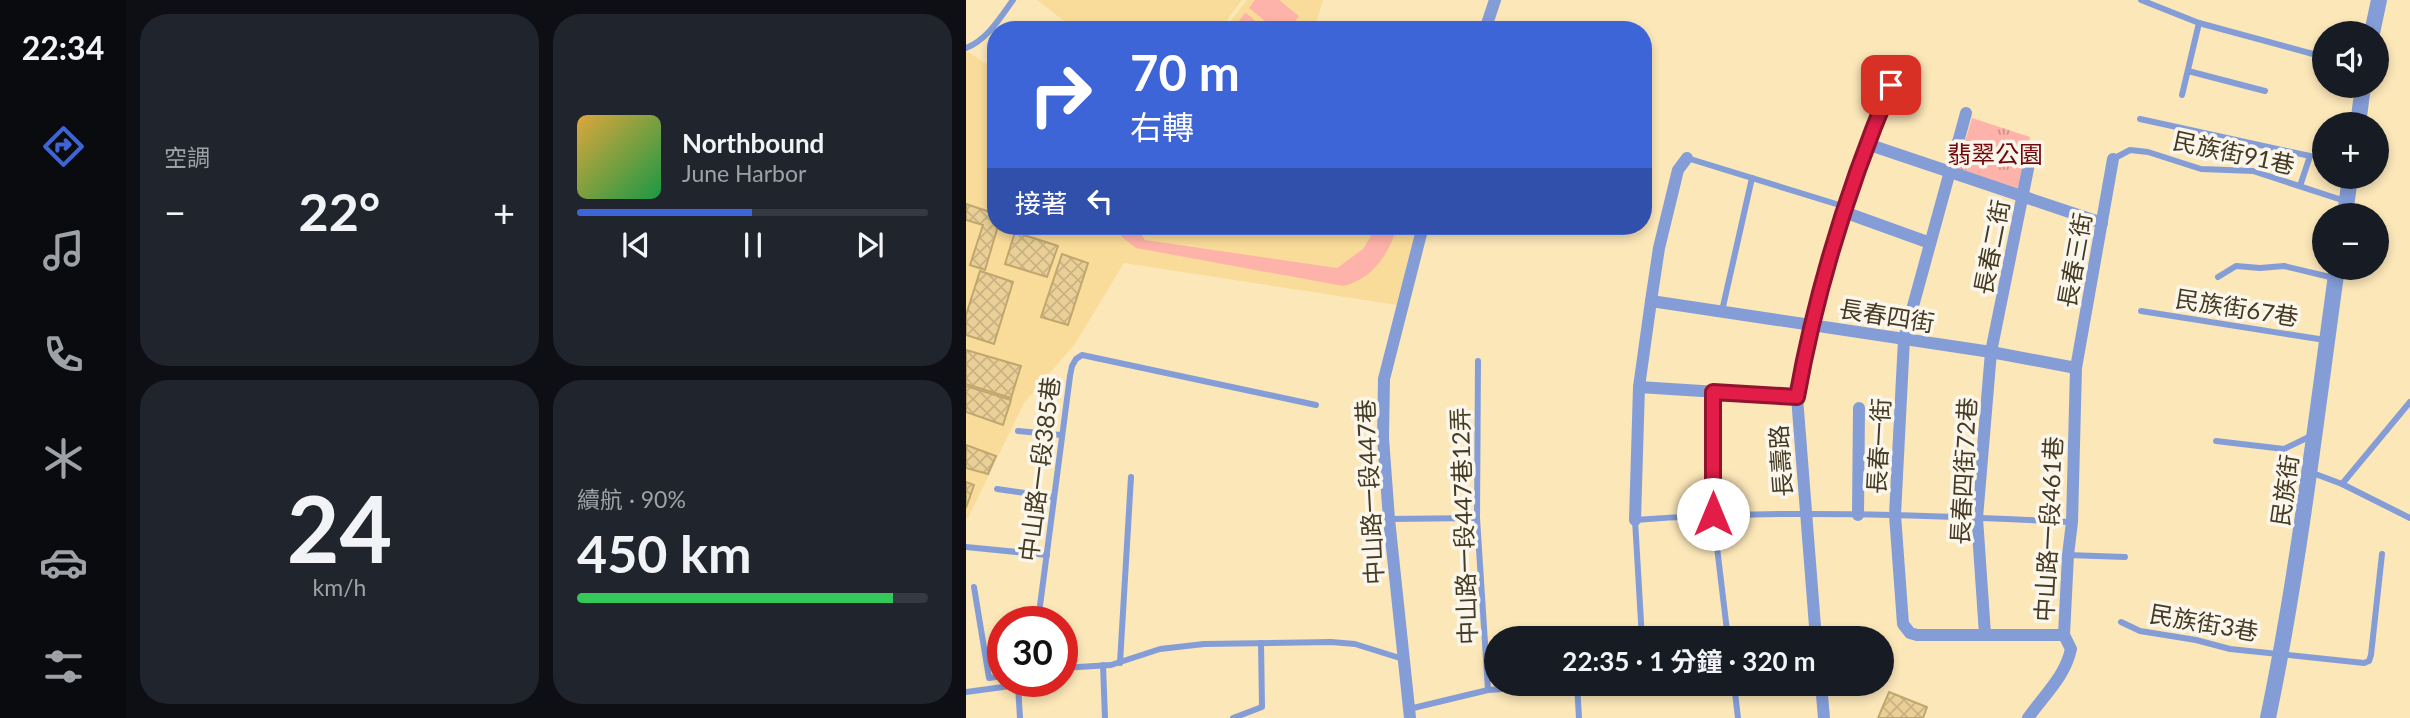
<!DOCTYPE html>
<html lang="zh-TW">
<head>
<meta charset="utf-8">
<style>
  :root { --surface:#171b24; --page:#20242c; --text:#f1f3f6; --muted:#9ea1a6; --line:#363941; --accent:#3e65d7 }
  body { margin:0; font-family:Lato,"Noto Sans TC",sans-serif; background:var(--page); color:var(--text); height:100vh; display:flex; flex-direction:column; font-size:26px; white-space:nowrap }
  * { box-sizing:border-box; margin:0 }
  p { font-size:23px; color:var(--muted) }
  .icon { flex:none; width:38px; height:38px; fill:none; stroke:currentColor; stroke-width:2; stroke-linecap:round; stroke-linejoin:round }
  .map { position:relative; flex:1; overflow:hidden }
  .panel { display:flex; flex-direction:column; gap:14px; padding:14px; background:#0d0f14; width:840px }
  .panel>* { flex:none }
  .hud { position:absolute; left:21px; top:21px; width:665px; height:214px; border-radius:28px; box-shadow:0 4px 10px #0003; background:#3e65d7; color:#fff; overflow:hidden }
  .tools { position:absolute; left:1346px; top:21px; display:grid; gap:14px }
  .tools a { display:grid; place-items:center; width:77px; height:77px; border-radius:50%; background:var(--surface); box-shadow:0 4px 10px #0003; font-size:35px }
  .speed { position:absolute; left:21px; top:606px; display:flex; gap:14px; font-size:35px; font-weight:700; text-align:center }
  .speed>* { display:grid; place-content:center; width:91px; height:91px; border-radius:50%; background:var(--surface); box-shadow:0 4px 10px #0003; line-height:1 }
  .speed .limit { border:10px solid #d22; background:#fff; color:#111 }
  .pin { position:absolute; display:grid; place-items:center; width:60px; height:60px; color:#fff; margin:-30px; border-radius:14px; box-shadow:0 4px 10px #0006 }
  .me { position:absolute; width:77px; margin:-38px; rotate:0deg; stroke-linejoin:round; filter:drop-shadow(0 0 5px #0008) }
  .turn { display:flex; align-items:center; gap:24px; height:147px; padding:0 28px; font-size:32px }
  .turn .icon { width:91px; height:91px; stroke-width:2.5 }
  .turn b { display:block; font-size:49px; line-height:60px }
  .then { display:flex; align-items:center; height:66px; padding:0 28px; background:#0003; gap:14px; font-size:26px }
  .big { font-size:52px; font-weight:700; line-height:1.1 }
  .panel .widget { flex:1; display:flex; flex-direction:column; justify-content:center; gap:10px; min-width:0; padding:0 24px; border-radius:28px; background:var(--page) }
  .panel .dial { align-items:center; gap:0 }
  .dial b { font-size:91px; line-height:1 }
  .song { display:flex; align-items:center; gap:21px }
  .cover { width:84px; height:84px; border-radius:10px; background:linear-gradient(135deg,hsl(40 70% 55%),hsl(140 70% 35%)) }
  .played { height:7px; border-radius:4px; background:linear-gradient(90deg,var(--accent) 50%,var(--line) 50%) }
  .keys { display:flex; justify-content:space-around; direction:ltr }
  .heat { display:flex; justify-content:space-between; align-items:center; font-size:38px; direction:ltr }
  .charge { height:10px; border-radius:5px; background:linear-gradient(90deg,#34c759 90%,var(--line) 0) }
  .panel .tiles { flex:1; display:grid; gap:14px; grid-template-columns:repeat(2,1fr) }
  .trip { position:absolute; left:518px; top:626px; width:410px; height:70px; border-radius:35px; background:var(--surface); box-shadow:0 4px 10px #0003; font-weight:700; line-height:70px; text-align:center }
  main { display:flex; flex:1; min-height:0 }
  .tab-bar { display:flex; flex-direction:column; width:126px; justify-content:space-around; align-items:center; background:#090b0e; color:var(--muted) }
  .tab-bar .icon { width:49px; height:49px }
  .tab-bar .current { color:var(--accent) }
  .tab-bar b { font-size:32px; color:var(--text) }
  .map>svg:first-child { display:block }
  .built { fill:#fadc9a }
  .grass { fill:#feb3aa }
  .park { fill:url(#park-tufts) }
  .building { fill:url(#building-cross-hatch); stroke:#c0a76e; stroke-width:2 }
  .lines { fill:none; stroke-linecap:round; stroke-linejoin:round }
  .service { stroke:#849dd7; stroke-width:6 }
  .minor { stroke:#849dd7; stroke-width:12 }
  .tertiary { stroke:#849dd7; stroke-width:16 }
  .route-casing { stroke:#92132f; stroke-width:18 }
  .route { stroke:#e11d48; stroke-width:12 }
  .labels { text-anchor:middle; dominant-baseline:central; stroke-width:7; stroke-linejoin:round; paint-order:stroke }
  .street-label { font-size:24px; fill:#453a23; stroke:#fbf6eb }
  .park-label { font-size:24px; fill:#72070d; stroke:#fbf6eb }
</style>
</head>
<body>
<main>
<nav class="tab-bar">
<b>22:34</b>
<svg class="icon current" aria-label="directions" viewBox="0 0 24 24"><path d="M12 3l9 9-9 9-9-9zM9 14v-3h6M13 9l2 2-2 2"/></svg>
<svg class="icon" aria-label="music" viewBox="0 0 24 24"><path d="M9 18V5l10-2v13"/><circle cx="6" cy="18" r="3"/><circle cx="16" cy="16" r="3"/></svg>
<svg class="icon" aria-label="phone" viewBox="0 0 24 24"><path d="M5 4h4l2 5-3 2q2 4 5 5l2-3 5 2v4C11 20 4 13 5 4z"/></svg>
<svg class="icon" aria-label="climate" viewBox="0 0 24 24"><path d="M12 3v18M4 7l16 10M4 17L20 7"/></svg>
<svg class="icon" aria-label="car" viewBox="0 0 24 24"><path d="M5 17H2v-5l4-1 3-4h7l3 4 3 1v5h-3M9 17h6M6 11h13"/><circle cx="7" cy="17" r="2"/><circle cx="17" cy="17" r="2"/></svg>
<svg class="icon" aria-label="filters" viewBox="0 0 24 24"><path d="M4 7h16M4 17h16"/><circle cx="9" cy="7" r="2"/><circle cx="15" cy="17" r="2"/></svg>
</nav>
<section class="panel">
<div class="tiles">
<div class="widget"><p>空調</p>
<div class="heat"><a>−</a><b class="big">22°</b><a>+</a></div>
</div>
<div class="widget">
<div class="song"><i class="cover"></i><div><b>Northbound</b><p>June Harbor</p></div></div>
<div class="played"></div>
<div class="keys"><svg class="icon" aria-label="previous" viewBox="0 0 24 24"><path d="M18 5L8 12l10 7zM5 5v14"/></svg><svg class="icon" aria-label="pause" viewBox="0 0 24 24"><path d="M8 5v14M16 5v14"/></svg><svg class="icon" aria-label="next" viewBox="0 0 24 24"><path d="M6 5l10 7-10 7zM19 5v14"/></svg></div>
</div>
<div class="widget dial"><b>24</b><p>km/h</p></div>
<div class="widget"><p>續航 · 90%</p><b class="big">450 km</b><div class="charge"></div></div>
</div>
</section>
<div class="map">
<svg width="1444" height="718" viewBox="0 0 1444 718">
  <defs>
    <pattern id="park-tufts" width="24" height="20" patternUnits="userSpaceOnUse" patternTransform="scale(1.75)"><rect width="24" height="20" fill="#feb3aa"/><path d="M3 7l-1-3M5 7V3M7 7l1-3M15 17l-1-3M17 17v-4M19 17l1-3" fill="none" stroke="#cf938a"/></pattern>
    <pattern id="building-cross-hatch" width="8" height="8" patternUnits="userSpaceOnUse" patternTransform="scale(1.75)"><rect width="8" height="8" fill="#ead097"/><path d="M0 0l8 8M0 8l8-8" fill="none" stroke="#cab382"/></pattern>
  </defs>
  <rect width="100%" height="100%" fill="#fce7b9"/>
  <g class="built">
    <path d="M71,0H276L253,30H110Z"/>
    <path d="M281,0H357L348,30H258Z"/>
    <path d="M2,52L30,70V226H455L431,305L158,263L109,344L58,403L2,518H0V53Z"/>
  </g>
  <g class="grass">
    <path d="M289,0H313L333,16L323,30H310L283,8Z"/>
    <path d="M279,13H280L300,30H266Z"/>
    <path d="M148,226H169L179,240L371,268L397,249L411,226H431C424,253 406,280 377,286L170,248L157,238Z"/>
  </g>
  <path class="park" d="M1006,118L1064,137L1055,189L991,169Z"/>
  <g class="building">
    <path d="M0,204L30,214V226H32L19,270L4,265L17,225L0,220Z"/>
    <path d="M49,232L92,246L81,277L39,264Z"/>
    <path d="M96,254L122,263L102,325L75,317Z"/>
    <path d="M14,271L47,282L28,344L0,335V315Z"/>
    <path d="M0,350L55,366L45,398L0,384Z"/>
    <path d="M0,386L45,400L37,425L0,412Z"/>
    <path d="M0,445L30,456L22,474L0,468Z"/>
    <path d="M0,482L8,485L0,508Z"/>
    <path d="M923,692L961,707L957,718H912Z"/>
  </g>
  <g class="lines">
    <g class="service">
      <path d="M1175,0L1233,23L1358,57"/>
      <path d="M0,48C21,40 34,18 47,0"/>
      <path d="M1222,71L1299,91"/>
      <path d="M1216,95L1233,23"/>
      <path d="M1174,119L1344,156L1334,186"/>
      <path d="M721,158L880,207"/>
      <path d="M1147,159L1164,150L1182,152L1235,169L1287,171L1379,201"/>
      <path d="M1252,277L1270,266L1294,268L1318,266L1368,278"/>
      <path d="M756,311L786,178"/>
      <path d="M1175,311L1359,340"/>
      <path d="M512,361L511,518L522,690L615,684"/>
      <path d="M52,431L95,435"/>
      <path d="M1250,441L1318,449L1347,435"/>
      <path d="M1344,472L1376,484L1444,518"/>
      <path d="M1376,484L1444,402"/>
      <path d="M31,489L88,497"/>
      <path d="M747,514L762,639"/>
      <path d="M423,519L511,518"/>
      <path d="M0,547L81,555"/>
      <path d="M1102,555L1159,557"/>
      <path d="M8,587L23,678L37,676"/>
      <path d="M72,621L104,376L106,366L110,359L116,355L350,405"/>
      <path d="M1155,622L1174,631L1230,640L1264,649L1398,663L1403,661L1405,655L1416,554"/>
      <path d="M676,639L669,520C814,509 960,515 1106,522"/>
      <path d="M154,663L165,477"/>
      <path d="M137,665L139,718"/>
      <path d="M96,668L145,665L194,649L238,644L365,642L389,644L437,659"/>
      <path d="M611,684L613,718"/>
      <path d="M768,684L772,718"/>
      <path d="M52,685L54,718"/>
      <path d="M0,692L52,685L61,681"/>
      <path d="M443,709L522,690"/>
      <path d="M267,718L296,707L295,643"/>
    </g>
    <g class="minor">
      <path d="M519,30L529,0"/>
      <path d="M1000,113L938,339L929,515L937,624L944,633L951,635H1098"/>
      <path d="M901,144L1136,223"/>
      <path d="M878,212L964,243"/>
      <path d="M685,301L1025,352L1110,368"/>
      <path d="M673,387L831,397"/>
      <path d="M747,514V392"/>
      <path d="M892,515L893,408"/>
      <path d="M669,520L673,387L685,301L693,248L712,170L721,158"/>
      <path d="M1019,634L1011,518L1025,352L1066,149"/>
      <path d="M850,639L831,397L844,325L880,207L901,144L925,85"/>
      <path d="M855,684L858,718"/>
      <path d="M444,718L423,519L417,438L418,379L457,226"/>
      <path d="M1062,718C1078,695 1099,677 1105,649L1098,635L1102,555L1106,522L1110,368L1147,159"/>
    </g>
    <g class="tertiary">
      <path d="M1406,33L1413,0"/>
      <path d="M1392,124L1397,86"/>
      <path d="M1379,215L1384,177"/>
      <path d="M1302,718C1333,569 1350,418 1371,268"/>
    </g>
  </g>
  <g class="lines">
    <g class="route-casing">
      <path id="route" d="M747,514V392L831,397C850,290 883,185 925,85"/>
    </g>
    <use href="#route" class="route"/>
  </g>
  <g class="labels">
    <g class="street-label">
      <text transform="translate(1268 152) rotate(12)">民族街91巷</text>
      <text transform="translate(1025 247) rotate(-79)">長春二街</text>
      <text transform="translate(1108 260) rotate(-80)">長春三街</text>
      <text transform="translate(1271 307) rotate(9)">民族街67巷</text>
      <text transform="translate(921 315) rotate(9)">長春四街</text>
      <text transform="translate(912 446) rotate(-87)">長春一街</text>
      <text transform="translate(814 461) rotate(-94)">長壽路</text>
      <text transform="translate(73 469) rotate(-83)">中山路一段385巷</text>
      <text transform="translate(997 471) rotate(-87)">長春四街72巷</text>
      <text transform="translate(1318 490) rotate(-82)">民族街</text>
      <text transform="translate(403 492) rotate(-93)">中山路一段447巷</text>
      <text transform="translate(497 526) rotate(-92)">中山路一段447巷12弄</text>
      <text transform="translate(1082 529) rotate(-87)">中山路一段461巷</text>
      <text transform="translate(1238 622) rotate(10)">民族街3巷</text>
    </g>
    <g class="park-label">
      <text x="1029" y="153">翡翠公園</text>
    </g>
  </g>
</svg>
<div class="tools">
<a><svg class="icon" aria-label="sound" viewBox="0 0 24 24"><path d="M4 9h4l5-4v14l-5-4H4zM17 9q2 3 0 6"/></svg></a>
<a>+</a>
<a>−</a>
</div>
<div class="speed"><div class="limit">30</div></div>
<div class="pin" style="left:925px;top:85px;background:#d93025"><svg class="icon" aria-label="arrive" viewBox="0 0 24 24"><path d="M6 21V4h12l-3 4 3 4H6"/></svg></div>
<svg class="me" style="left:747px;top:514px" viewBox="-20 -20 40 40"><circle r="19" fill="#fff"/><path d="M0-13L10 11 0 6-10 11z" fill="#e11d48"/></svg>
<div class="trip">22:35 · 1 分鐘 · 320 m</div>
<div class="hud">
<div class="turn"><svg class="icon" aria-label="right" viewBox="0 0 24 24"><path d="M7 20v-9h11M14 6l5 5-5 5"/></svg><div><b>70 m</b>右轉</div></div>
<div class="then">接著<svg class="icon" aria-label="left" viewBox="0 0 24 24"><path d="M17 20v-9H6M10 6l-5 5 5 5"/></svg></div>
</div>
</div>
</main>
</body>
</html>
